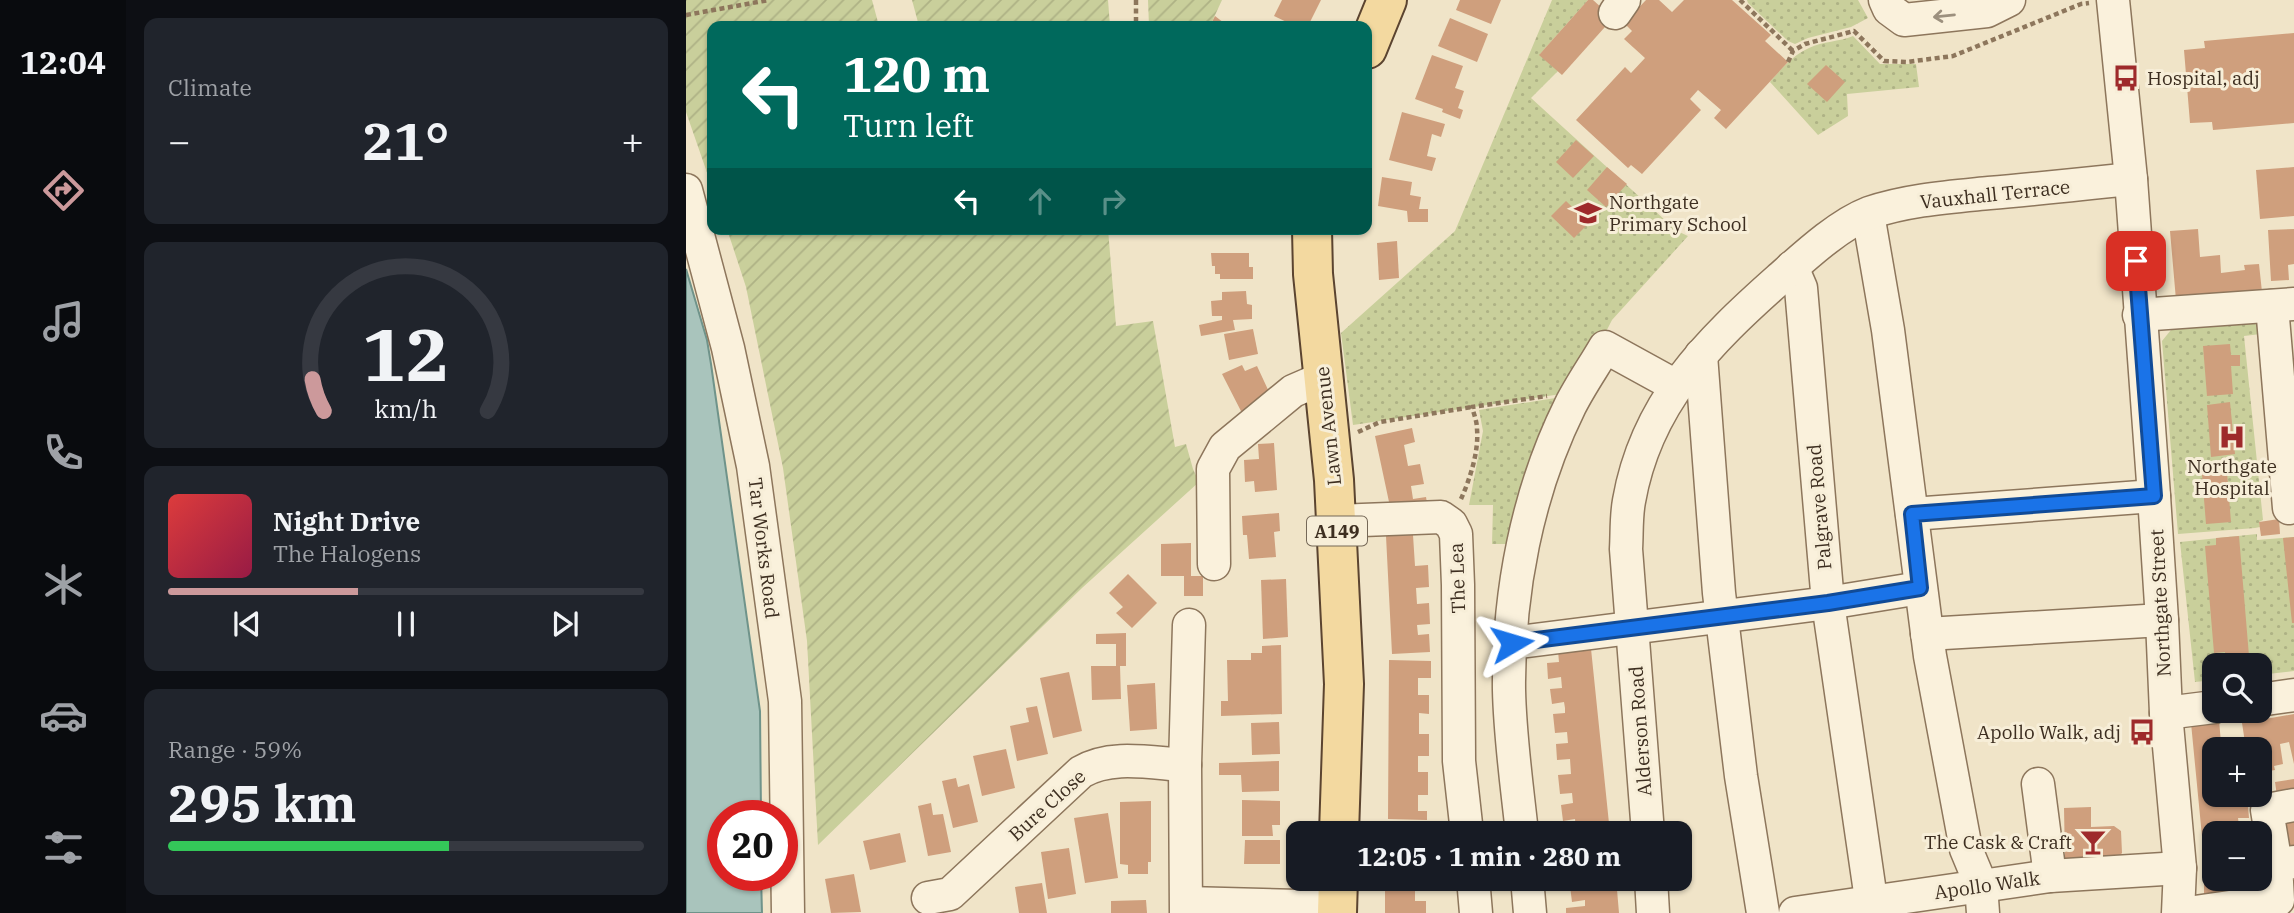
<!DOCTYPE html>
<html lang="en">
<head>
<meta charset="utf-8">
<style>
  :root { --surface:#171b24; --page:#20242c; --text:#f1f3f6; --muted:#9ea1a6; --line:#363941; --accent:#cc999b }
  body { margin:0; font-family:"IBM Plex Serif",serif; background:var(--page); color:var(--text); height:100vh; display:flex; flex-direction:column; font-size:26px; white-space:nowrap }
  * { box-sizing:border-box; margin:0 }
  p { font-size:23px; color:var(--muted) }
  .icon { flex:none; width:38px; height:38px; fill:none; stroke:currentColor; stroke-width:2; stroke-linecap:round; stroke-linejoin:round }
  .map { position:relative; flex:1; overflow:hidden }
  .details { display:flex; flex-direction:column; gap:18px; padding:18px; background:#0d0f14; width:560px }
  .details>* { flex:none }
  .hud { position:absolute; left:21px; top:21px; width:665px; height:214px; border-radius:14px; box-shadow:0 2px 5px #0004; background:#00695c; color:#fff; overflow:hidden }
  .fabs { position:absolute; left:1516px; top:653px; display:grid; gap:14px }
  .fabs a { display:grid; place-items:center; width:70px; height:70px; border-radius:14px; background:var(--surface); box-shadow:0 2px 5px #0004; font-size:35px }
  .speed { position:absolute; left:21px; top:800px; display:flex; gap:14px; font-size:35px; font-weight:700; text-align:center }
  .speed>* { display:grid; place-content:center; width:91px; height:91px; border-radius:50%; background:var(--surface); box-shadow:0 2px 5px #0004; line-height:1 }
  .speed .limit { border:10px solid #d22; background:#fff; color:#111 }
  .pin { position:absolute; display:grid; place-items:center; width:60px; height:60px; color:#fff; margin:-30px; border-radius:14px; box-shadow:0 4px 10px #0006 }
  .me { position:absolute; width:77px; margin:-38px; rotate:83deg; stroke-linejoin:round; filter:drop-shadow(0 0 5px #0008) }
  .turn { display:flex; align-items:center; gap:24px; height:147px; padding:0 21px; font-size:32px }
  .turn .icon { width:91px; height:91px; stroke-width:2.5 }
  .turn b { display:block; font-size:49px; line-height:60px }
  .lanes { display:flex; align-items:center; height:66px; padding:0 21px; background:#0003; justify-content:center; gap:35px; direction:ltr }
  .lanes .off { opacity:.35 }
  .big { font-size:52px; font-weight:700; line-height:1.1 }
  .details .card { flex:1; display:flex; flex-direction:column; justify-content:center; gap:10px; min-width:0; padding:0 24px; border-radius:14px; background:var(--page) }
  .details .dial { align-items:center; gap:0 }
  .dial svg { height:182px; overflow:visible; fill:none; stroke:var(--line); stroke-width:7; stroke-linecap:round; text-anchor:middle }
  .dial text { fill:var(--text); stroke:none }
  .song { display:flex; align-items:center; gap:21px }
  .cover { width:84px; height:84px; border-radius:10px; background:linear-gradient(135deg,hsl(0 70% 55%),hsl(340 70% 35%)) }
  .played { height:7px; border-radius:4px; background:linear-gradient(90deg,var(--accent) 40%,var(--line) 40%) }
  .keys { display:flex; justify-content:space-around; direction:ltr }
  .heat { display:flex; justify-content:space-between; align-items:center; font-size:38px; direction:ltr }
  .charge { height:10px; border-radius:5px; background:linear-gradient(90deg,#34c759 59%,var(--line) 0) }
  .trip { position:absolute; left:600px; top:821px; width:406px; height:70px; border-radius:14px; background:var(--surface); box-shadow:0 2px 5px #0004; font-weight:700; line-height:70px; text-align:center }
  main { display:flex; flex:1; min-height:0 }
  .tab-bar { display:flex; flex-direction:column; width:126px; justify-content:space-around; align-items:center; background:#090b0e; color:var(--muted) }
  .tab-bar .icon { width:49px; height:49px }
  .tab-bar .selected { color:var(--accent) }
  .tab-bar b { font-size:32px; color:var(--text) }
  .map>svg:first-child { display:block }
  .grass { fill:url(#grass-dots) }
  .garden { fill:url(#garden-furrows) }
  .water { fill:#a9c4bc; stroke:#6f938a; stroke-width:2 }
  .building { fill:#cf9f7d }
  .lines { fill:none; stroke-linecap:round; stroke-linejoin:round }
  .minor-casing { stroke:#8d765c; stroke-width:35 }
  .major-casing { stroke:#5b4430; stroke-width:42 }
  .path { stroke:#8d765c; stroke-width:4.5; stroke-dasharray:5 3.5; stroke-linecap:butt }
  .minor { stroke:#faf1dc; stroke-width:32 }
  .major { stroke:#f3d9a0; stroke-width:38 }
  .oneway { stroke:#9c907e }
  .route-casing { stroke:#114b97; stroke-width:18 }
  .route { stroke:#1a73e8; stroke-width:12 }
  .labels { text-anchor:middle; dominant-baseline:central; stroke-width:6; stroke-linejoin:round; paint-order:stroke }
  .shield { fill:#f7eed8; stroke:#756857; stroke-width:2 }
  .shield-label { font-size:18px; font-weight:bold; fill:#3d2e20 }
  .poi-label { font-size:19px; fill:#3d2e20; stroke:#f7eed8; text-anchor:start }
  .street-label { font-size:19px; fill:#3d2e20; stroke:#f7eed8 }
</style>
</head>
<body>
<main>
<nav class="tab-bar">
<b>12:04</b>
<svg class="icon selected" aria-label="directions" viewBox="0 0 24 24"><path d="M12 3l9 9-9 9-9-9zM9 14v-3h6M13 9l2 2-2 2"/></svg>
<svg class="icon" aria-label="music" viewBox="0 0 24 24"><path d="M9 18V5l10-2v13"/><circle cx="6" cy="18" r="3"/><circle cx="16" cy="16" r="3"/></svg>
<svg class="icon" aria-label="phone" viewBox="0 0 24 24"><path d="M5 4h4l2 5-3 2q2 4 5 5l2-3 5 2v4C11 20 4 13 5 4z"/></svg>
<svg class="icon" aria-label="climate" viewBox="0 0 24 24"><path d="M12 3v18M4 7l16 10M4 17L20 7"/></svg>
<svg class="icon" aria-label="car" viewBox="0 0 24 24"><path d="M5 17H2v-5l4-1 3-4h7l3 4 3 1v5h-3M9 17h6M6 11h13"/><circle cx="7" cy="17" r="2"/><circle cx="17" cy="17" r="2"/></svg>
<svg class="icon" aria-label="filters" viewBox="0 0 24 24"><path d="M4 7h16M4 17h16"/><circle cx="9" cy="7" r="2"/><circle cx="15" cy="17" r="2"/></svg>
</nav>
<section class="details">
<div class="card"><p>Climate</p>
<div class="heat"><a>−</a><b class="big">21°</b><a>+</a></div>
</div>
<div class="card dial"><svg viewBox="0 0 100 80">
<path d="M14 69A42 42 0 1 1 86 69"/>
<path d="M14 69A42 42 0 0 1 9 55" stroke="#cc999b"/>
<text x="50" y="56" font-size="32" font-weight="700">12</text>
<text x="50" y="72" font-size="11">km/h</text>
</svg></div>
<div class="card">
<div class="song"><i class="cover"></i><div><b>Night Drive</b><p>The Halogens</p></div></div>
<div class="played"></div>
<div class="keys"><svg class="icon" aria-label="previous" viewBox="0 0 24 24"><path d="M18 5L8 12l10 7zM5 5v14"/></svg><svg class="icon" aria-label="pause" viewBox="0 0 24 24"><path d="M8 5v14M16 5v14"/></svg><svg class="icon" aria-label="next" viewBox="0 0 24 24"><path d="M6 5l10 7-10 7zM19 5v14"/></svg></div>
</div>
<div class="card"><p>Range · 59%</p><b class="big">295 km</b><div class="charge"></div></div>
</section>
<div class="map">
<svg width="1608" height="913" viewBox="0 0 1608 913">
  <defs>
    <pattern id="grass-dots" width="8" height="8" patternUnits="userSpaceOnUse" patternTransform="scale(1.75)"><rect width="8" height="8" fill="#c9cf9b"/><path d="M2 2h.1M6 6h.1" fill="none" stroke="#aeb285" stroke-width="1.8" stroke-linecap="round"/></pattern>
    <pattern id="garden-furrows" width="10" height="10" patternUnits="userSpaceOnUse" patternTransform="scale(1.75)"><rect width="10" height="10" fill="#c9cf9b"/><path d="M-1 1l2-2M0 10L10 0M9 11l2-2" fill="none" stroke="#aeb285"/></pattern>
  </defs>
  <rect width="100%" height="100%" fill="#f0e4c8"/>
  <g class="grass">
    <path d="M866,0H902L854,54L872,71L845,98L991,231L1002,236L926,320L889,392L667,425L655,333L769,231Z"/>
    <path d="M1061,0H1172L1182,18L1165,27L1122,38L1109,44L1102,41L1062,3Z"/>
    <path d="M1167,36L1194,64H1230L1233,87L1161,94L1162,116L1132,135L1084,82C1095,69 1107,55 1123,48C1137,41 1153,42 1167,36Z"/>
    <path d="M1571,315L1583,333L1558,336L1577,520L1573,522L1574,527L1569,528L1492,534L1476,341L1489,325Z"/>
    <path d="M882,396L836,544H806L807,505H783L797,431L793,410Z"/>
    <path d="M1571,534V540L1608,537V671L1573,675V665H1528V680L1509,682L1494,542Z"/>
  </g>
  <g class="garden">
    <path d="M0,0H186L193,26H26V187L0,112Z"/>
    <path d="M226,0H422L424,26H233Z"/>
    <path d="M462,0H536L524,26H463Z"/>
    <path d="M41,229H422L430,326L467,321L489,447L500,444L507,469L513,482L396,588L132,845L121,641L97,468L60,287Z"/>
  </g>
  <path class="water" d="M0,269L21,340L25,364L74,711L75,815L37,816V875H75L76,913H0Z"/>
  <g class="building">
    <path d="M596,0H635L622,26H609L588,16Z"/>
    <path d="M774,0H815L805,24L770,10Z"/>
    <path d="M902,0H907L927,18L876,75L853,55Z"/>
    <path d="M960,0H973L986,12L998,0H1046L1085,35L1079,41L1102,62L1040,129L1028,118L1035,110L1012,90L1004,99L1015,110L956,174L945,165L942,168L890,120L939,67L945,73L959,58L938,39L946,31L938,23Z"/>
    <path d="M529,16L542,26H524Z"/>
    <path d="M764,18L802,34L791,62L752,46Z"/>
    <path d="M1608,33V123L1527,130L1526,122L1504,123L1498,50L1519,48L1518,41Z"/>
    <path d="M746,55L777,66L769,88L778,91L772,108L777,110L774,119L756,112L757,109L729,99Z"/>
    <path d="M1140,65L1159,82L1141,102L1121,84Z"/>
    <path d="M716,112L759,124L755,137L746,134L741,156L750,158L746,171L703,160Z"/>
    <path d="M890,140L908,156L887,178L870,162Z"/>
    <path d="M921,167L941,184L920,207L901,190Z"/>
    <path d="M1608,167V216L1574,219L1570,170Z"/>
    <path d="M696,177L726,182L724,195L735,197L733,209H742V222H722L721,211L692,206Z"/>
    <path d="M880,201L903,223L888,238L865,216Z"/>
    <path d="M533,229H563V235L533,234Z"/>
    <path d="M1512,229L1514,257L1534,255L1535,273L1559,270L1558,265L1573,264L1576,292L1490,300L1484,231Z"/>
    <path d="M1608,229V264L1602,265L1603,280L1585,281L1582,230Z"/>
    <path d="M711,241L713,278L693,280L691,243Z"/>
    <path d="M525,253H563V267H567V279H534V274H529V266H526Z"/>
    <path d="M560,291L561,304L566,305V319L547,320L549,330L515,336L513,325L536,320V316H526L525,301L536,300V292Z"/>
    <path d="M567,329L572,354L543,360L538,334Z"/>
    <path d="M1544,344L1545,355H1554V366H1545L1547,394L1521,396L1517,346Z"/>
    <path d="M556,365L559,371L571,366L584,394L557,415L536,374Z"/>
    <path d="M1544,402L1549,454L1525,457L1521,405Z"/>
    <path d="M726,428L729,442L718,445L722,466L734,464L738,484L725,486L727,499L740,497L742,509L706,516L689,436Z"/>
    <path d="M588,443L591,490L569,492L568,481L559,482L558,460L573,459L572,444Z"/>
    <path d="M1541,472L1545,522L1520,524L1516,474Z"/>
    <path d="M593,513L594,531L588,532L590,557L563,559L561,535H557L556,516Z"/>
    <path d="M1593,519L1594,534L1575,536L1573,522Z"/>
    <path d="M727,535L729,566L742,565L743,587L730,588L731,604L743,603L744,624L731,625L732,635L743,634L744,652L706,654L700,536Z"/>
    <path d="M1553,536L1563,656L1539,658V652L1528,653L1519,546L1530,545V538Z"/>
    <path d="M1608,537V623H1606L1597,538Z"/>
    <path d="M505,543V576H517V596H498V576H475V544Z"/>
    <path d="M442,574L471,603L446,628L430,613L437,607L423,593Z"/>
    <path d="M600,579L602,637L577,639L575,580Z"/>
    <path d="M440,633V666H434L435,699L406,700L405,666H430V644H410V634Z"/>
    <path d="M904,639L924,833H879V831L890,830L889,819L877,821L875,805L887,803L886,793L874,794L872,775L885,774L884,759L871,760L870,744L882,743L881,732L869,733L867,714L879,713V708L878,702L866,704L864,689L876,688L875,677L862,679L861,663L873,662L872,651Z"/>
    <path d="M595,645L596,714L535,716V701H542L541,660H565V653H576V646Z"/>
    <path d="M703,660L745,661V678H732V695H743V714L733,713V734H743V756H732V772H742V795H732V811H741V820L702,819Z"/>
    <path d="M383,672L396,731L367,738L354,678Z"/>
    <path d="M469,683L471,729L444,731L441,685Z"/>
    <path d="M351,706L362,754L331,761L324,726L343,722L340,708Z"/>
    <path d="M1608,714V764L1603,742L1594,744L1597,764L1588,766L1589,770L1583,771L1578,744L1560,749L1556,723Z"/>
    <path d="M1533,720L1535,743L1544,742L1545,749H1528V794H1561L1563,818H1552L1554,833H1528V878H1573V849L1582,882L1574,893L1518,899V857L1505,723Z"/>
    <path d="M593,722L594,754L566,755L565,723Z"/>
    <path d="M320,749L329,788L296,796L287,756Z"/>
    <path d="M593,761V791L556,792L555,775H533V763Z"/>
    <path d="M270,778L272,787L283,784L292,822L267,828L256,781Z"/>
    <path d="M1608,779V800L1592,803L1589,782Z"/>
    <path d="M556,800L594,801V825H586L587,836H556Z"/>
    <path d="M465,801V862H462V874H442V865L434,864V802Z"/>
    <path d="M245,803L247,815L257,814L265,852L242,856L232,806Z"/>
    <path d="M1405,807V827L1428,826L1435,831L1436,853L1430,860L1379,861L1378,808Z"/>
    <path d="M1599,810L1601,823L1608,822V848L1593,857Z"/>
    <path d="M422,813L432,878L399,883L388,818Z"/>
    <path d="M700,829L741,830V833H700Z"/>
    <path d="M214,833L220,862L184,870L177,841Z"/>
    <path d="M559,840H594V864H558Z"/>
    <path d="M383,848L390,894L362,899L355,852Z"/>
    <path d="M168,874L175,912L145,913L139,879Z"/>
    <path d="M699,878H740V883L729,882V901H740V913H699Z"/>
    <path d="M896,878H930L933,913H880V908L899,906V900L886,902L884,886L896,885Z"/>
    <path d="M356,883L361,913H333L329,887Z"/>
    <path d="M460,900L461,913H425V901Z"/>
  </g>
  <g class="lines">
    <g class="minor-casing">
      <g id="minor">
        <path d="M1199,0L1203,9L1218,20L1301,11L1323,0"/>
        <path d="M1427,0L1445,179L1468,496L1476,620L1480,713L1494,868L1492,913"/>
        <path d="M929,13L938,0"/>
        <path d="M0,190L42,348L67,466L99,701L102,913"/>
        <path d="M1182,214L1202,330L1244,656L1280,849L1295,885L1297,913"/>
        <path d="M1106,267L1115,288L1142,603L1187,913"/>
        <path d="M1586,306L1603,508"/>
        <path d="M1453,315L1608,304"/>
        <path d="M1015,355L1033,593L1055,776L1077,913"/>
        <path d="M1226,514L1468,496"/>
        <path d="M650,521L755,517L765,524L770,534L772,585L773,761L781,833"/>
        <path d="M528,564L527,469L539,447L607,391L637,378"/>
        <path d="M1241,634L1476,620"/>
        <path d="M826,643L1142,603L1234,588"/>
        <path d="M1573,700L1608,695"/>
        <path d="M1480,713L1528,707"/>
        <path d="M1352,784L1364,876"/>
        <path d="M836,833C831,786 824,738 823,690C822,593 841,493 884,406C894,386 908,366 919,347L990,386"/>
        <path d="M962,833L940,549C941,533 940,517 943,501C960,403 1022,342 1093,279C1118,257 1152,225 1183,213C1221,200 1263,197 1303,193C1350,189 1397,184 1445,179"/>
        <path d="M1590,865L1581,810L1608,805"/>
        <path d="M787,878L790,913"/>
        <path d="M841,878L844,913"/>
        <path d="M965,878L967,913"/>
        <path d="M242,898L264,894L395,772C425,754 465,763 499,765"/>
        <path d="M501,903L651,907"/>
        <path d="M500,913L499,765L503,625"/>
        <path d="M1109,913L1364,876L1494,868"/>
        <path d="M1502,913L1592,900L1590,865L1608,862"/>
      </g>
    </g>
    <g class="major-casing">
      <g id="major">
        <path d="M681,49L701,0"/>
        <path d="M626,229L627,274L648,480L658,684L653,833"/>
        <path d="M651,913L652,878"/>
      </g>
    </g>
    <g class="path">
      <path d="M450,0V26"/>
      <path d="M1054,0L1107,51"/>
      <path d="M0,15L83,0"/>
      <path d="M1102,62L1107,51L1119,44L1168,31L1198,61L1221,62L1267,56L1395,4L1403,3"/>
      <path d="M672,432L694,422L786,407"/>
      <path d="M775,499C784,479 793,451 791,429C791,422 788,414 786,407L861,396"/>
    </g>
    <use href="#minor" class="minor"/>
    <use href="#major" class="major"/>
  </g>
  <defs><path id="oneway-shaft" d="M-6 0H5M1.5-3L5.5 0L1.5 3" fill="none" stroke-width="1.6" stroke-linecap="round" stroke-linejoin="round" transform="scale(1.75)"/></defs>
  <use class="oneway" href="#oneway-shaft" transform="translate(1258 16) rotate(174)"/>
  <g class="lines">
    <g class="route-casing">
      <path id="route" d="M826,643L1142,603L1234,588L1226,514L1468,496L1450,261"/>
    </g>
    <use href="#route" class="route"/>
  </g>
  <defs>
    <g id="bus-bare" transform="scale(2.1)"><path d="M-5-6H5V4H4V6H2V4H-2V6H-4V4H-5ZM-3.5-4V0h7V-4ZM-3.5 1.2v1.5H-2V1.2ZM2 1.2v1.5H3.5V1.2Z" fill="#9e2a2b" stroke="#f7eed8" stroke-width="2.5" paint-order="stroke"/></g>
    <g id="school-bare" transform="scale(2.1)"><path d="M0-5L7-2L0 1L-7-2ZM-4 1L0 2.5L4 1V4Q0 6-4 4Z" fill="#9e2a2b" stroke="#f7eed8" stroke-width="2.5" paint-order="stroke"/></g>
    <g id="hospital-bare" transform="scale(2.1)"><path d="M-5-5h3v3.5h4V-5h3V5h-3V1.5h-4V5h-3Z" fill="#9e2a2b" stroke="#f7eed8" stroke-width="2.5" paint-order="stroke"/></g>
    <g id="bar-bare" transform="scale(2.1)"><path d="M-6-5H6L.8 .8V4.5H3.5V6h-7V4.5H-.8V.8Z" fill="#9e2a2b" stroke="#f7eed8" stroke-width="2.5" paint-order="stroke"/></g>
  </defs>
  <g fill-rule="evenodd">
    <use href="#bus-bare" x="1440" y="78"/>
    <use href="#school-bare" x="902" y="213"/>
    <use href="#hospital-bare" x="1546" y="437"/>
    <use href="#bus-bare" x="1456" y="732"/>
    <use href="#bar-bare" x="1407" y="842"/>
  </g>
  <g class="labels">
    <rect class="shield" x="621" y="516.5" width="60" height="29" rx="5"/>
    <g class="shield-label">
      <text x="651" y="531">A149</text>
    </g>
    <g class="poi-label">
      <text x="1461" y="78">Hospital, adj</text>
      <text x="923" y="202">Northgate<tspan x="923" dy="22">Primary School</tspan></text>
      <text x="1546" y="466" text-anchor="middle">Northgate<tspan x="1546" dy="22">Hospital</tspan></text>
      <text x="1435" y="732" text-anchor="end">Apollo Walk, adj</text>
      <text x="1386" y="842" text-anchor="end">The Cask &amp; Craft</text>
    </g>
    <g class="street-label">
      <text transform="translate(1309 194) rotate(-6)">Vauxhall Terrace</text>
      <text transform="translate(642 426) rotate(-96)">Lawn Avenue</text>
      <text transform="translate(1133 507) rotate(-95)">Palgrave Road</text>
      <text transform="translate(78 548) rotate(83)">Tar Works Road</text>
      <text transform="translate(771 578) rotate(-92)">The Lea</text>
      <text transform="translate(1474 603) rotate(-93)">Northgate Street</text>
      <text transform="translate(954 731) rotate(-94)">Alderson Road</text>
      <text transform="translate(361 805) rotate(-42)">Bure Close</text>
      <text transform="translate(1301 885) rotate(-8)">Apollo Walk</text>
    </g>
  </g>
</svg>
<div class="fabs">
<a><svg class="icon" aria-label="search" viewBox="0 0 24 24"><circle cx="10" cy="10" r="6"/><path d="M15 15l6 6"/></svg></a>
<a>+</a>
<a>−</a>
</div>
<div class="speed"><div class="limit">20</div></div>
<div class="pin" style="left:1450px;top:261px;background:#d93025"><svg class="icon" aria-label="arrive" viewBox="0 0 24 24"><path d="M6 21V4h12l-3 4 3 4H6"/></svg></div>
<svg class="me" style="left:826px;top:643px" viewBox="-20 -20 40 40"><path d="M0-17L14 15 0 8-14 15z" fill="#1a73e8" stroke="#fff" stroke-width="4"/></svg>
<div class="trip">12:05 · 1 min · 280 m</div>
<div class="hud">
<div class="turn"><svg class="icon" aria-label="left" viewBox="0 0 24 24"><path d="M17 20v-9H6M10 6l-5 5 5 5"/></svg><div><b>120 m</b>Turn left</div></div>
<div class="lanes"><svg class="icon" aria-label="left" viewBox="0 0 24 24"><path d="M17 20v-9H6M10 6l-5 5 5 5"/></svg><svg class="icon off" aria-label="ahead" viewBox="0 0 24 24"><path d="M12 20V5M6 11l6-6 6 6"/></svg><svg class="icon off" aria-label="right" viewBox="0 0 24 24"><path d="M7 20v-9h11M14 6l5 5-5 5"/></svg></div>
</div>
</div>
</main>
</body>
</html>
